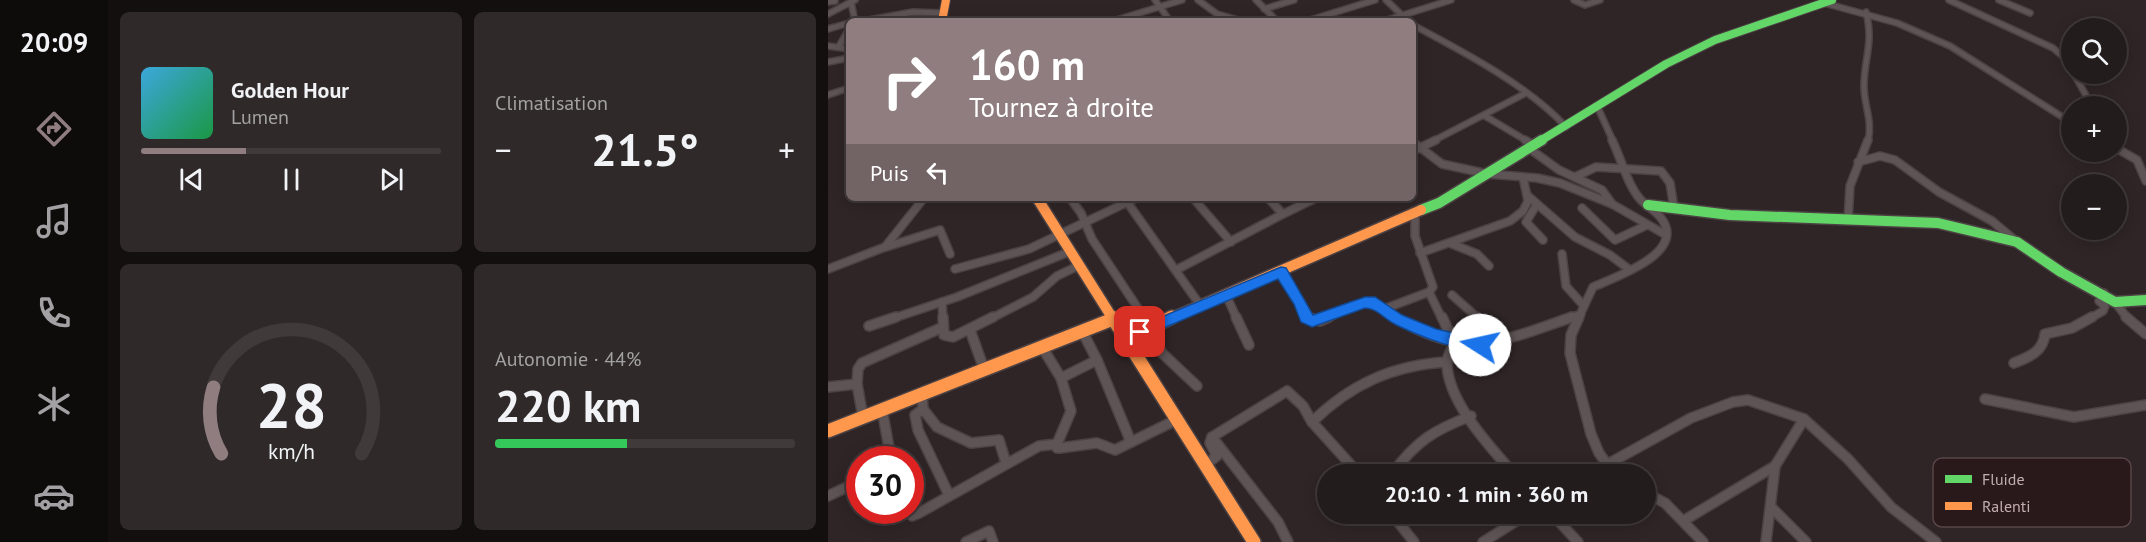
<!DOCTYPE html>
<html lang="fr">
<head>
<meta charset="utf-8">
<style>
  :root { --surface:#231c1c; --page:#2f2929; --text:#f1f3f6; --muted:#a3a1a3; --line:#403a3b; --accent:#8f7d7f }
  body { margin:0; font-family:"PT Sans",sans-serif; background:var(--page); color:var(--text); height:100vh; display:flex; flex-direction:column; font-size:22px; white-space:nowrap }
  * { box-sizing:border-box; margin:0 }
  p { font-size:20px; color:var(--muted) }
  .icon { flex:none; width:33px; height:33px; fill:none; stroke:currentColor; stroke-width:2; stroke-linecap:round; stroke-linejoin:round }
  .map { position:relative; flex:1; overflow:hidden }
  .sheet { display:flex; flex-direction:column; gap:12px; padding:12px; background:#130f0f; width:720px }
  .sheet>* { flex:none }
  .hud { position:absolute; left:18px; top:18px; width:570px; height:183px; border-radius:9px; box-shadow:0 3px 15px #0003,0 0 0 2px var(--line); background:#8f7d7f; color:#fff; overflow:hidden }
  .fabs { position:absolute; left:1233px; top:18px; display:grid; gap:12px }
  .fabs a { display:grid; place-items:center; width:66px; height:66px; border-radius:50%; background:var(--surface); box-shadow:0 3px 15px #0003,0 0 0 2px var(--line); font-size:30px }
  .speed { position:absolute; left:18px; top:446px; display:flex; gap:12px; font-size:30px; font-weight:700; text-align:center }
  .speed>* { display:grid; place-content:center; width:78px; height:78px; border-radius:50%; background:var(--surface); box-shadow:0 3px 15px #0003,0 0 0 2px var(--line); line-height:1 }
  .speed .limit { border:9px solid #d22; background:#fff; color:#111 }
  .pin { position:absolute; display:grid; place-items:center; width:51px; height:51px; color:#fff; margin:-26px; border-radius:12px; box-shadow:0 3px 9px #0006 }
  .me { position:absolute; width:66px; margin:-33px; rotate:280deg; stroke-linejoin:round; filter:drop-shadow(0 0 4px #0008) }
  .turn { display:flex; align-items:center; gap:21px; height:126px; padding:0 24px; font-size:27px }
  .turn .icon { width:78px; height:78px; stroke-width:2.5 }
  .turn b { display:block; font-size:42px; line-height:51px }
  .then { display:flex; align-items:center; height:57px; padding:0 24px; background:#0003; gap:12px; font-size:22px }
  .big { font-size:45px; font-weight:700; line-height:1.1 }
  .sheet .widget { flex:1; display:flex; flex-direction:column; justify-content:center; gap:9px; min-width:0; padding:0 21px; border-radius:9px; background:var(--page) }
  .sheet .dial { align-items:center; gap:0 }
  .dial svg { height:156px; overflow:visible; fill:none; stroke:var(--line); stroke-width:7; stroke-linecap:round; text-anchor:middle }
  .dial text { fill:var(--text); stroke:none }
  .song { display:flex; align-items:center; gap:18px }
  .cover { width:72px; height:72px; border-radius:9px; background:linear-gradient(135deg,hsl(200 70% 55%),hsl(140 70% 35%)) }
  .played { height:6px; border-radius:3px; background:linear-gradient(90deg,var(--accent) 35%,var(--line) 35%) }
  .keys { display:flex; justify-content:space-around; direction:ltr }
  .heat { display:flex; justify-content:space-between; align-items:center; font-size:33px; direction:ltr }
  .charge { height:9px; border-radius:4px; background:linear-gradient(90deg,#34c759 44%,var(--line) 0) }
  .sheet .tiles { flex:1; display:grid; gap:12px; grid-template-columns:repeat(2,1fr) }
  .trip { position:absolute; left:489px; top:464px; width:339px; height:60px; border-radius:30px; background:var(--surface); box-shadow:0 3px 15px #0003,0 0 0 2px var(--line); font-weight:700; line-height:60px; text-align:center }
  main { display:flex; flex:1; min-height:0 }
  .tabs { display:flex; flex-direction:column; width:108px; justify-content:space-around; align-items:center; background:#0e0b0b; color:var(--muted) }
  .tabs .icon { width:42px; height:42px }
  .tabs .active { color:var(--accent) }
  .tabs b { font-size:27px; color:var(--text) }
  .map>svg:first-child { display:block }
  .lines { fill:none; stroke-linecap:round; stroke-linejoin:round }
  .street-far2-casing { stroke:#4c4143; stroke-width:8 }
  .street-far1-casing { stroke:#4c4143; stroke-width:10 }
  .street-casing { stroke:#4c4143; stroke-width:12 }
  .fast-far1-casing { stroke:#4c4143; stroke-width:10 }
  .fast-casing { stroke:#4c4143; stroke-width:13 }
  .slow-far2-casing { stroke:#4c4143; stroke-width:10 }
  .slow-far1-casing { stroke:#4c4143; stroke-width:13 }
  .slow-casing { stroke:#4c4143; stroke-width:16 }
  .street-far2 { stroke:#5e5455; stroke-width:5 }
  .street-far1 { stroke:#5e5455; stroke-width:7 }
  .street { stroke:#5e5455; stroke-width:9 }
  .fast-far1 { stroke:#63d668; stroke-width:8 }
  .fast { stroke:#63d668; stroke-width:10 }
  .slow-far2 { stroke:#ff974d; stroke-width:8 }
  .slow-far1 { stroke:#ff974d; stroke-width:10 }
  .slow { stroke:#ff974d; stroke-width:13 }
  .route { fill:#1a73e8; stroke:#114b97; stroke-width:1.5 }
  .key { fill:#29191b; stroke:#574547; stroke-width:1.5 }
  .key-label { font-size:16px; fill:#c2adaf }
</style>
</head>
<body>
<main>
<nav class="tabs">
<b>20:09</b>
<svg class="icon active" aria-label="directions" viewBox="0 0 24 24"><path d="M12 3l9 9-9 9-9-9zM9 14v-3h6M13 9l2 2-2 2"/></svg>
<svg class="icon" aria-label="music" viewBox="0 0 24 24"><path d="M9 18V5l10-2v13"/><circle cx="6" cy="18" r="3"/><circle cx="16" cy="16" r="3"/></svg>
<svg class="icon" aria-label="phone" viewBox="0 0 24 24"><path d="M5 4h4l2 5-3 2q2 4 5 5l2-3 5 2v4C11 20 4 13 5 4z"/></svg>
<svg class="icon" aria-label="climate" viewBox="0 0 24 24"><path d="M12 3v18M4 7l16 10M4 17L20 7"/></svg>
<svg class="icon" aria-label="car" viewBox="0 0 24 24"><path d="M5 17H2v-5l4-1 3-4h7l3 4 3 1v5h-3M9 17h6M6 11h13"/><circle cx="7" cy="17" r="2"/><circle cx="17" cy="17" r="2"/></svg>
</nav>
<section class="sheet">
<div class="tiles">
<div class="widget">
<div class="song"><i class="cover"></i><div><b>Golden Hour</b><p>Lumen</p></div></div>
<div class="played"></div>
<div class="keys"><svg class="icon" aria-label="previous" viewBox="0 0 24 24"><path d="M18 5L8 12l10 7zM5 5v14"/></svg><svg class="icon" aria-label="pause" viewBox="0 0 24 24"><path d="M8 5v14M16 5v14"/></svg><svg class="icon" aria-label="next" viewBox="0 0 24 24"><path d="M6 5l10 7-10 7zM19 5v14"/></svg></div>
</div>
<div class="widget"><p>Climatisation</p>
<div class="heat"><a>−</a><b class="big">21.5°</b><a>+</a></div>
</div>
<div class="widget dial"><svg viewBox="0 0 100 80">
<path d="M14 69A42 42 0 1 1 86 69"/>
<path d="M14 69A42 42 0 0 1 10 35" stroke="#8f7d7f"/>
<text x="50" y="56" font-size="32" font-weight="700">28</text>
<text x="50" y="72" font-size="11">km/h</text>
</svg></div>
<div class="widget"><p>Autonomie · 44%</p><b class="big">220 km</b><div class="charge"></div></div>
</div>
</section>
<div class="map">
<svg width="1318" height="542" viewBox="0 0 1318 542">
  <rect width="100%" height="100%" fill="#2f2526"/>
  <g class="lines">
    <g class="street-far2-casing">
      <g id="street-far2">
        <path d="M327,0L342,21"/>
        <path d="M370,0L389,14L414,21"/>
        <path d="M428,0L449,21"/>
        <path d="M558,0L580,21"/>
        <path d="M746,0L757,5L772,0"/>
        <path d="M1121,0L1225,48L1239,60L1244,69"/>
        <path d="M1171,0L1202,13"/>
        <path d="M0,2L7,1"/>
        <path d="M23,2L27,21"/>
        <path d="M996,3L1069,23L1122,46L1244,123"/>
        <path d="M436,9L466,0"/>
        <path d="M1038,12C1046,43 1036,58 1036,86C1036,106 1045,121 1040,141"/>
        <path d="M0,14L27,0"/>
        <path d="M35,21L85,12L115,13"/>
        <path d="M285,21L354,0"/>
        <path d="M479,21L547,0"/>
        <path d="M556,21L623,0"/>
        <path d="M585,25C634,51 701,86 738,127"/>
        <path d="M0,29L21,23"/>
        <path d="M0,46L21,49"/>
        <path d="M11,46L21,29"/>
        <path d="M0,62L21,58"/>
        <path d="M1246,74L1264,106"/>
        <path d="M0,95L21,88"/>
        <path d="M770,108L785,141"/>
        <path d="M657,116L699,141"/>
        <path d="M605,141L698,93"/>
      </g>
    </g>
    <g class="street-far1-casing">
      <g id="street-far1">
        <path d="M697,140L707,146"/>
        <path d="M585,142L614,164L660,174L709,178L732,183L784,204"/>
        <path d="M1288,148L1309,160L1318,181"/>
        <path d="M702,149L731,170L774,190L784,204L838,235"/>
        <path d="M585,151L608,140"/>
        <path d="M1030,162L1052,156L1067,160L1111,192L1164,221L1188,241"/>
        <path d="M747,177L768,167L833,171L842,183L846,208"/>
        <path d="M700,196L747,237L782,255L802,270"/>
        <path d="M242,198L253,213L264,239L317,319"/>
        <path d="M365,198L403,242"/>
        <path d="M297,199L372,305"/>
        <path d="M709,204L698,222L715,240"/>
        <path d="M754,208L787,240L819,225"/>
        <path d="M455,214L488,198"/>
        <path d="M1020,221L1022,186L1040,140"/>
        <path d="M624,244L649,254L661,266"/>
        <path d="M58,247L112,230L122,254"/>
        <path d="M592,253L682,221L695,211L700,201L695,177"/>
        <path d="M734,254L738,286L756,306"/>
        <path d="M0,269L57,247L96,198"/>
        <path d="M127,269L201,249L308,198"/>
        <path d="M348,270L455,214L440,198"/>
        <path d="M453,272L473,303L478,318L481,319"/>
        <path d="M601,292L614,319"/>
        <path d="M398,295L409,319"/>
        <path d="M624,295L651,319"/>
        <path d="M114,302L115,319"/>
        <path d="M1287,302L1300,319"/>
        <path d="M556,309L601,292L605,287L587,236V213"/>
        <path d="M63,319L129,297L243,251"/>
        <path d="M162,319L205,297L229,276L252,265"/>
        <path d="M497,319C534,303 534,294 569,319"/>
        <path d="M740,319L753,314"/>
        <path d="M750,319L765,287C787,277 860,253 833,218C827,210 818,206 812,199C799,184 793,158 784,140"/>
        <path d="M1261,319L1275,311L1277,306L1271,301L1276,298V293"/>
      </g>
    </g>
    <g class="street-casing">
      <g id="street">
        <path d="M115,317L116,335L125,337L165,317"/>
        <path d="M316,317L322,327"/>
        <path d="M408,317L421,345"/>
        <path d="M478,317L492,321L501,317"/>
        <path d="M567,317C637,360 673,342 744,317"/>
        <path d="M614,317L625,340"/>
        <path d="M649,317L670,342"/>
        <path d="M751,317L743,335L742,353L763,434L771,453L786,474"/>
        <path d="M1298,317L1318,334"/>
        <path d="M41,326L68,317"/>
        <path d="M142,330L156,369"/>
        <path d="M316,330L335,354L369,386"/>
        <path d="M627,341C625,347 619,356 619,363C619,401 662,447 686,474"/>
        <path d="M214,347L233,378L243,411L229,444"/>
        <path d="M269,360L303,442"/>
        <path d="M1186,363C1201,357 1215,352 1217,334L1244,328L1264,317"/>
        <path d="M233,378L269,360L254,331"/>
        <path d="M29,384L30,369L34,363L115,327"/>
        <path d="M0,387L29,384L35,417"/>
        <path d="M94,393L95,409L109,427L143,443L171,440L178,463"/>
        <path d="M1157,399L1246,417L1318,405"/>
        <path d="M54,409L63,459"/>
        <path d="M95,409L87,415L90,430L121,495"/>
        <path d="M484,422C523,384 565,365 619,362"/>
        <path d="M384,437L450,522L460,542"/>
        <path d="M377,465L389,456L382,443L384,437L459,391L475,406L484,422L531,474"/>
        <path d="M564,474C588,441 606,430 643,416"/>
        <path d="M762,474L863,418L905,402L920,400L976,419L1020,459L1063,507L1108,542"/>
        <path d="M818,493L837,503L875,542"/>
        <path d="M0,496L32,481"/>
        <path d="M944,508L978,542"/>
        <path d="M79,510L84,516L91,513L211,446L229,444V448H232L269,443L287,450L348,420"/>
        <path d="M563,513L586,542"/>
        <path d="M723,513L750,542"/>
        <path d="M855,521L947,466"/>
        <path d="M138,542L161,531L165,542"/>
        <path d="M655,542L701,513"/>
        <path d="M938,542L947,466L976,419"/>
      </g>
    </g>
    <g class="fast-far1-casing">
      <path id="fast-far1" d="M712,141L838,64L887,40L1004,0"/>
    </g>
    <g class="fast-casing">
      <g id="fast">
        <path d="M820,205L902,215L1110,223L1189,242L1233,272L1287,302L1318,300"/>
        <path d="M593,210L611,203L714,140"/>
      </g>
    </g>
    <g class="slow-far2-casing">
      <path id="slow-far2" d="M114,21L118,0"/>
    </g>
    <g class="slow-far1-casing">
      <g id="slow-far1">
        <path d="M209,198L285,319"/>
        <path d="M341,319L593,210"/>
      </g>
    </g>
    <g class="slow-casing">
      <g id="slow">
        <path d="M284,317L426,542"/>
        <path d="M298,340L344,317"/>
        <path d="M0,431L285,319"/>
      </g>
    </g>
    <use href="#street-far2" class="street-far2"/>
    <use href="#street-far1" class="street-far1"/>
    <use href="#street" class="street"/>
    <use href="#fast-far1" class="fast-far1"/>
    <use href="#fast" class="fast"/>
    <use href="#slow-far2" class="slow-far2"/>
    <use href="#slow-far1" class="slow-far1"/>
    <use href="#slow" class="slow"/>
  </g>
  <path class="route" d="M453,267L458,268L485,315L537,297H547L574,315L608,329L657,340L660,345C651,362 579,331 565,323C555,318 549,308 537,308L484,327L473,322L466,304L450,279L317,336H307L305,332L307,328Z"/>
  <rect x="1105" y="458" width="198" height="69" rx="9" class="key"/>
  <rect x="1117" y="475" width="27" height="8" fill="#63d668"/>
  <rect x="1117" y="502" width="27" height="8" fill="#ff974d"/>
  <g class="key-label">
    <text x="1154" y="485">Fluide</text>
    <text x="1154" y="512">Ralenti</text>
  </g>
</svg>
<div class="fabs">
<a><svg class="icon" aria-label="search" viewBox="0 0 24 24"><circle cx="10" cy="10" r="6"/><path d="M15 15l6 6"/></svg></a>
<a>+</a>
<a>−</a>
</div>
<div class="speed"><div class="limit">30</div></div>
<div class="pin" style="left:312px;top:332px;background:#d93025"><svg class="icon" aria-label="arrive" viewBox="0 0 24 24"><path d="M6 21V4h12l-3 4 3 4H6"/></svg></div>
<svg class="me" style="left:652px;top:345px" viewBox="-20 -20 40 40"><circle r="19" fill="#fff"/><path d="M0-13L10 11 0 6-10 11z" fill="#1a73e8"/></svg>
<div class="trip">20:10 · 1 min · 360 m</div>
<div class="hud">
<div class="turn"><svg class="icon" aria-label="right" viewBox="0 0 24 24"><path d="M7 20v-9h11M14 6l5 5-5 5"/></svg><div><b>160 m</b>Tournez à droite</div></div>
<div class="then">Puis<svg class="icon" aria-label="left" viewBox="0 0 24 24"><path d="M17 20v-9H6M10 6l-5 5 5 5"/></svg></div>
</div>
</div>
</main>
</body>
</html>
